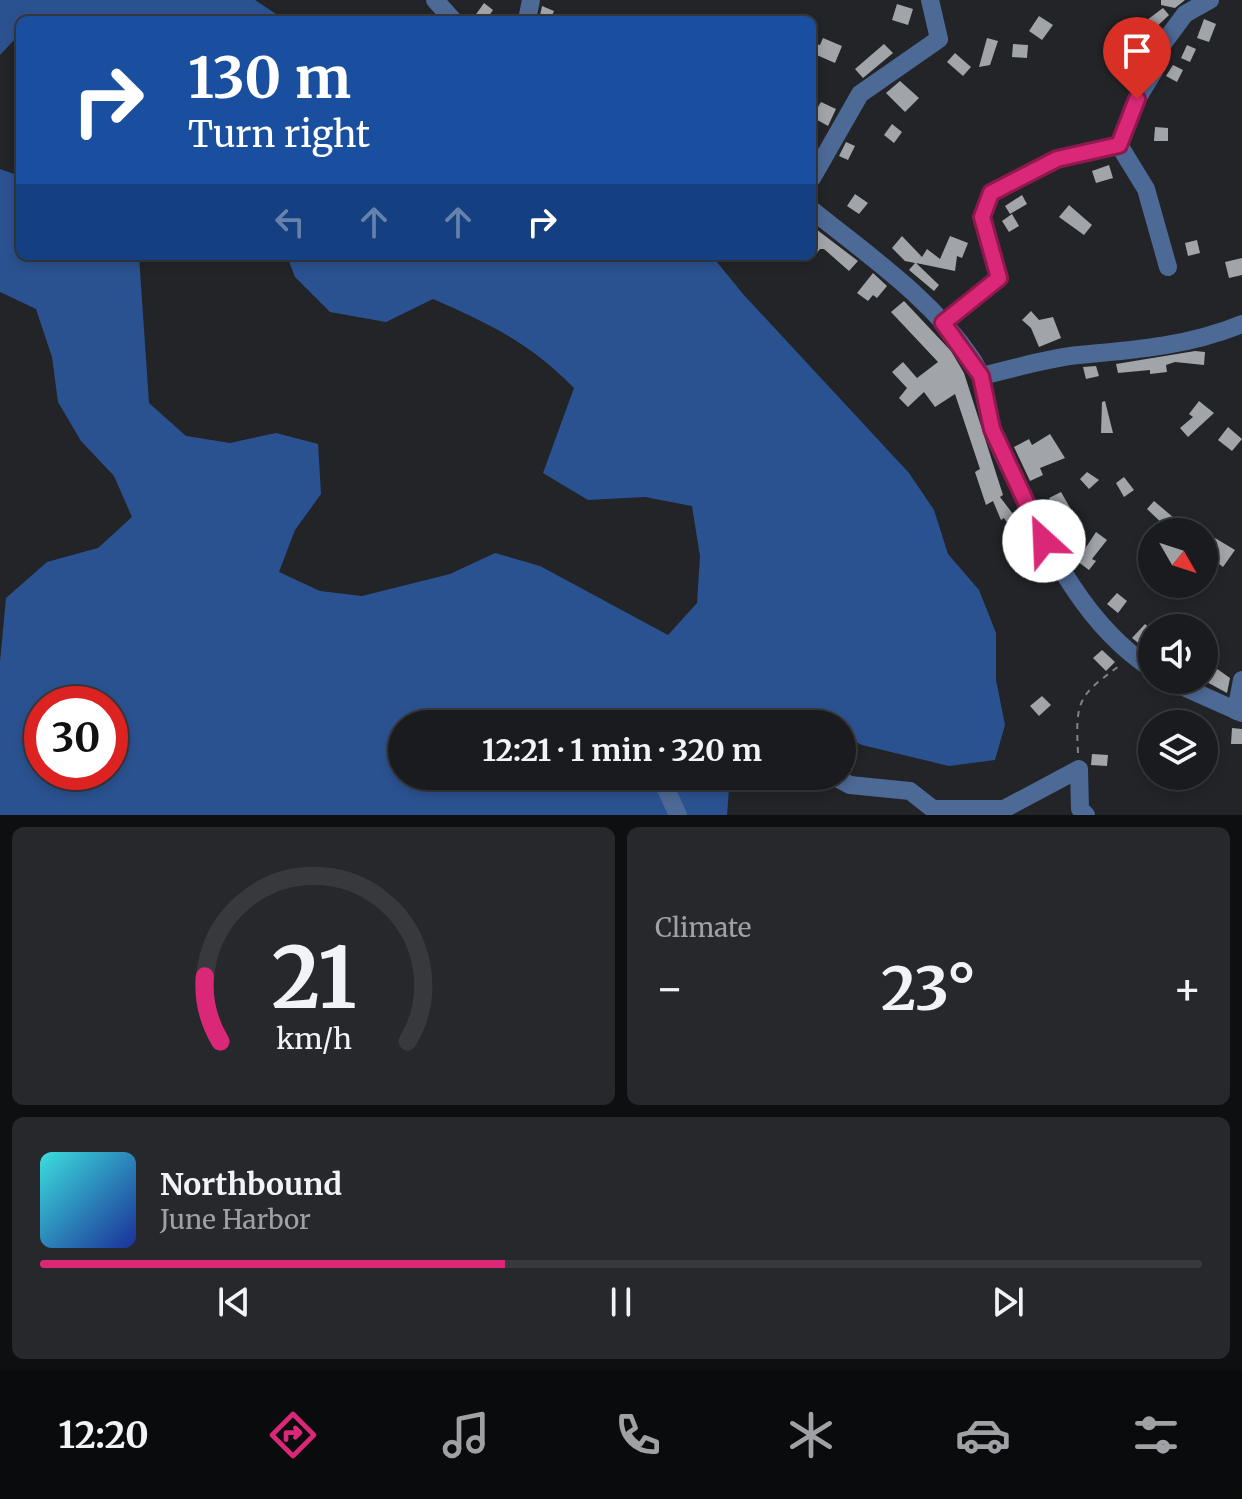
<!DOCTYPE html>
<html lang="en">
<head>
<meta charset="utf-8">
<style>
  :root { --surface:#1a1b1e; --page:#27282b; --text:#f1f3f6; --muted:#9fa1a4; --line:#38393c; --accent:#db2777 }
  body { margin:0; font-family:Merriweather,serif; background:var(--page); color:var(--text); height:100vh; display:flex; flex-direction:column; font-size:30px; white-space:nowrap }
  * { box-sizing:border-box; margin:0 }
  p { font-size:26px; color:var(--muted) }
  .icon { flex:none; width:44px; height:44px; fill:none; stroke:currentColor; stroke-width:2; stroke-linecap:round; stroke-linejoin:round }
  .map { position:relative; height:815px; overflow:hidden }
  .details { display:flex; flex-direction:column; gap:12px; padding:12px; background:#0e0f10; flex:1 }
  .details>* { flex:none }
  .banner { position:absolute; left:16px; top:16px; width:800px; height:244px; border-radius:12px; box-shadow:0 4px 12px #0003,0 0 0 2px var(--line); background:#1a4fa0; color:#fff; overflow:hidden }
  .needle { width:52px; rotate:129deg }
  .controls { position:absolute; left:1138px; top:518px; display:grid; gap:16px }
  .controls a { display:grid; place-items:center; width:80px; height:80px; border-radius:50%; background:var(--surface); box-shadow:0 4px 12px #0003,0 0 0 2px var(--line); font-size:40px }
  .speed { position:absolute; left:24px; top:686px; display:flex; gap:16px; font-size:40px; font-weight:700; text-align:center }
  .speed>* { display:grid; place-content:center; width:104px; height:104px; border-radius:50%; background:var(--surface); box-shadow:0 4px 12px #0003,0 0 0 2px var(--line); line-height:1 }
  .speed .limit { border:12px solid #d22; background:#fff; color:#111 }
  .pin { position:absolute; display:grid; place-items:center; width:68px; height:68px; color:#fff; margin:-82px -34px; border-radius:50% 50% 50% 0; rotate:-45deg; box-shadow:0 0 8px #0007 }
  .pin .icon { rotate:45deg }
  .me { position:absolute; width:88px; margin:-44px; rotate:335deg; stroke-linejoin:round; filter:drop-shadow(0 0 6px #0008) }
  .turn { display:flex; align-items:center; gap:28px; height:168px; padding:0 40px; font-size:36px }
  .turn .icon { width:104px; height:104px; stroke-width:2.5 }
  .turn b { display:block; font-size:56px; line-height:68px }
  .lanes { display:flex; align-items:center; height:76px; padding:0 40px; background:#0003; justify-content:center; gap:40px; direction:ltr }
  .lanes .off { opacity:.35 }
  .big { font-size:60px; font-weight:700; line-height:1.1 }
  .details .widget { flex:1; display:flex; flex-direction:column; justify-content:center; gap:12px; min-width:0; padding:0 28px; border-radius:12px; background:var(--page) }
  .details .dial { align-items:center; gap:0 }
  .dial svg { height:208px; overflow:visible; fill:none; stroke:var(--line); stroke-width:7; stroke-linecap:round; text-anchor:middle }
  .dial text { fill:var(--text); stroke:none }
  .song { display:flex; align-items:center; gap:24px }
  .cover { width:96px; height:96px; border-radius:12px; background:linear-gradient(135deg,hsl(180 70% 55%),hsl(230 70% 35%)) }
  .played { height:8px; border-radius:4px; background:linear-gradient(90deg,var(--accent) 40%,var(--line) 40%) }
  .keys { display:flex; justify-content:space-around; direction:ltr }
  .heat { display:flex; justify-content:space-between; align-items:center; font-size:44px; direction:ltr }
  .details .tiles { flex:1; display:grid; gap:12px; grid-template-columns:1fr 1fr }
  .widget:last-child { grid-column:span 2 }
  .trip { position:absolute; left:388px; top:710px; width:468px; height:80px; border-radius:40px; background:var(--surface); box-shadow:0 4px 12px #0003,0 0 0 2px var(--line); font-weight:700; line-height:80px; text-align:center }
  .tab-bar { display:flex; height:128px; justify-content:space-around; align-items:center; background:#0a0b0c; color:var(--muted) }
  .tab-bar .icon { width:56px; height:56px }
  .tab-bar .current { color:var(--accent) }
  .tab-bar b { font-size:36px; color:var(--text) }
  .map>svg:first-child { display:block }
  .forest { fill:#2b5290; fill-rule:evenodd }
  .building { fill:#a1a4a9 }
  .lines { fill:none; stroke-linecap:round; stroke-linejoin:round }
  .path { stroke:#808285; stroke-width:2; stroke-dasharray:6 6; stroke-linecap:butt }
  .minor { stroke:#4d6995; stroke-width:18 }
  .route-casing { stroke:#8e194d; stroke-width:20 }
  .route { stroke:#db2777; stroke-width:14 }
</style>
</head>
<body>
<div class="map">
<svg width="1242" height="815" viewBox="0 0 1242 815">
  <rect width="100%" height="100%" fill="#222428"/>
  <g class="forest">
    <path d="M0,0H255L285,20H20V34L0,55Z"/>
    <path d="M0,169L20,176V256H139L149,403L186,436L230,443L276,433L318,444L321,494L295,530L279,572L320,591L362,596L450,574L495,553L540,566L668,635L697,603L700,556L692,506L645,497L588,500L543,473L574,388C530,343 490,324 433,299L386,322L330,312L295,277L287,256H712L743,294L909,473L934,510L948,554L979,590L996,633V680L1005,725L995,760L949,766L862,745L842,735V724H821L778,715L769,724H402V776H730L727,815H0V662L6,598L47,562L98,548L132,517L114,476L81,441L58,402L52,357L36,309L0,292ZM42,704H110V772H42Z"/>
  </g>
  <g class="building">
    <path d="M1161,0H1185L1175,8L1161,5Z"/>
    <path d="M484,3L493,10L486,20H472Z"/>
    <path d="M897,4L913,9L908,25L892,20Z"/>
    <path d="M542,6L554,11L550,20H539Z"/>
    <path d="M1163,8L1169,15L1150,33L1143,23Z"/>
    <path d="M1039,16L1053,25L1042,40L1029,31Z"/>
    <path d="M1204,19L1216,24L1209,42L1197,38Z"/>
    <path d="M823,38L842,46L835,63L812,53V43L820,45Z"/>
    <path d="M987,38L998,41L990,65L979,67Z"/>
    <path d="M884,44L893,53L863,78L855,69Z"/>
    <path d="M1013,44L1028,45L1027,58L1012,57Z"/>
    <path d="M1187,45L1196,49L1190,62L1181,58Z"/>
    <path d="M1137,49L1145,56L1134,70L1126,64Z"/>
    <path d="M955,53L971,67L963,76L947,62Z"/>
    <path d="M1173,65L1183,70L1177,82L1166,76Z"/>
    <path d="M900,81L919,98L905,112L886,93Z"/>
    <path d="M821,102L836,109L828,126L812,117Z"/>
    <path d="M892,124L902,132L894,143L884,135Z"/>
    <path d="M1155,127L1168,128V141H1154Z"/>
    <path d="M846,142L855,146L848,160L839,156Z"/>
    <path d="M1109,165L1113,178L1096,183L1092,171Z"/>
    <path d="M855,194L868,203L859,214L847,206Z"/>
    <path d="M1022,195L1027,204L1010,214L1005,206Z"/>
    <path d="M1069,205L1092,225L1084,235L1059,217Z"/>
    <path d="M1012,214L1019,226L1009,232L1002,221Z"/>
    <path d="M812,226L858,261L849,271L824,249H820L812,259Z"/>
    <path d="M902,236L922,257L927,249L940,259L950,236L968,243L962,258L957,256L955,271L916,263L939,285L934,291L909,270L915,263L905,261L892,248Z"/>
    <path d="M1197,240L1200,253L1188,256L1185,243Z"/>
    <path d="M1242,258V275L1229,278L1225,262Z"/>
    <path d="M873,273L887,286L877,298L873,295L868,301L857,293Z"/>
    <path d="M904,301L951,351L964,373L1003,495L1000,497L1016,518L1020,516L1034,545L1031,547L1036,567L1004,518L1001,520L993,501L986,505L975,472L980,469L955,394L935,407L924,392L908,407L899,398L907,388L892,372L903,362L917,378L938,362L891,312Z"/>
    <path d="M1031,311L1039,320L1053,317L1061,338L1039,347L1031,328L1022,320Z"/>
    <path d="M1195,351L1205,352L1204,365L1175,362L1166,365L1167,372L1150,374V370L1118,373L1116,364Z"/>
    <path d="M1096,366L1099,376L1086,379L1083,367Z"/>
    <path d="M1105,401L1113,433H1101L1102,402Z"/>
    <path d="M1199,401L1214,413L1188,437L1180,428L1193,417L1189,414Z"/>
    <path d="M1228,427L1242,439L1232,451L1218,440Z"/>
    <path d="M1050,434L1065,458L1040,468L1043,475L1030,481L1014,447L1029,439L1032,445Z"/>
    <path d="M1087,472L1099,480L1089,489L1080,479Z"/>
    <path d="M1124,477L1134,490L1124,497L1116,483Z"/>
    <path d="M1061,492L1079,523L1066,531L1058,516L1049,521L1044,511L1053,506L1049,498Z"/>
    <path d="M1154,501L1174,518L1166,527L1147,509Z"/>
    <path d="M1096,532L1107,540L1092,559L1096,561L1089,570L1077,561Z"/>
    <path d="M1215,538L1235,550L1223,567L1204,552Z"/>
    <path d="M1117,593L1127,601L1118,613L1107,604Z"/>
    <path d="M1145,624L1152,630V654L1132,638Z"/>
    <path d="M1102,650L1115,662L1106,671L1093,658Z"/>
    <path d="M1213,666L1230,678L1227,693L1203,680Z"/>
    <path d="M1042,696L1051,705L1039,716L1030,706Z"/>
    <path d="M1232,728L1242,729V744H1231Z"/>
    <path d="M1092,754L1108,755L1107,766L1091,765Z"/>
  </g>
  <g class="lines">
    <path class="path" d="M1078,753C1075,699 1079,695 1122,664"/>
    <g class="minor">
      <path d="M435,0L453,20"/>
      <path d="M527,20L531,0"/>
      <path d="M1119,145L1146,189L1168,267"/>
      <path d="M812,178L860,94L939,39L930,0"/>
      <path d="M812,210C869,256 931,298 972,359C987,381 984,406 992,429C998,448 1010,467 1018,485C1051,554 1086,626 1152,669"/>
      <path d="M943,323L999,278L982,217L991,193L1057,159L1119,145L1137,99L1154,71L1162,45L1185,14L1210,0"/>
      <path d="M981,376C1013,369 1046,358 1079,355C1136,350 1188,346 1242,324"/>
      <path d="M1168,680L1242,713"/>
      <path d="M1236,711L1242,680"/>
      <path d="M660,776L678,815"/>
      <path d="M833,776L850,785L910,791L933,809H1004L1079,769L1080,809L1086,815"/>
    </g>
  </g>
  <g class="lines">
    <g class="route-casing">
      <path id="route" d="M1044,541L992,429L981,376L943,323L999,278L982,217L991,193L1057,159L1119,145L1137,99"/>
    </g>
    <use href="#route" class="route"/>
  </g>
</svg>
<div class="controls">
<a><svg class="needle" viewBox="-14 -14 28 28"><path d="M0-13l5 13h-10z" fill="#e53935"/><path d="M0 13l5-13h-10z" fill="#9fa1a4"/></svg></a>
<a><svg class="icon" aria-label="sound" viewBox="0 0 24 24"><path d="M4 9h4l5-4v14l-5-4H4zM17 9q2 3 0 6"/></svg></a>
<a><svg class="icon" aria-label="layers" viewBox="0 0 24 24"><path d="M12 4l9 5-9 5-9-5zM3 14l9 5 9-5"/></svg></a>
</div>
<div class="speed"><div class="limit">30</div></div>
<div class="pin" style="left:1137px;top:99px;background:#d93025"><svg class="icon" aria-label="arrive" viewBox="0 0 24 24"><path d="M6 21V4h12l-3 4 3 4H6"/></svg></div>
<svg class="me" style="left:1044px;top:541px" viewBox="-20 -20 40 40"><circle r="19" fill="#fff"/><path d="M0-13L10 11 0 6-10 11z" fill="#db2777"/></svg>
<div class="trip">12:21 · 1 min · 320 m</div>
<div class="banner">
<div class="turn"><svg class="icon" aria-label="right" viewBox="0 0 24 24"><path d="M7 20v-9h11M14 6l5 5-5 5"/></svg><div><b>130 m</b>Turn right</div></div>
<div class="lanes"><svg class="icon off" aria-label="left" viewBox="0 0 24 24"><path d="M17 20v-9H6M10 6l-5 5 5 5"/></svg><svg class="icon off" aria-label="ahead" viewBox="0 0 24 24"><path d="M12 20V5M6 11l6-6 6 6"/></svg><svg class="icon off" aria-label="ahead" viewBox="0 0 24 24"><path d="M12 20V5M6 11l6-6 6 6"/></svg><svg class="icon" aria-label="right" viewBox="0 0 24 24"><path d="M7 20v-9h11M14 6l5 5-5 5"/></svg></div>
</div>
</div>
<section class="details">
<div class="tiles">
<div class="widget dial"><svg viewBox="0 0 100 80">
<path d="M14 69A42 42 0 1 1 86 69"/>
<path d="M14 69A42 42 0 0 1 8 44" stroke="#db2777"/>
<text x="50" y="56" font-size="32" font-weight="700">21</text>
<text x="50" y="72" font-size="11">km/h</text>
</svg></div>
<div class="widget"><p>Climate</p>
<div class="heat"><a>−</a><b class="big">23°</b><a>+</a></div>
</div>
<div class="widget">
<div class="song"><i class="cover"></i><div><b>Northbound</b><p>June Harbor</p></div></div>
<div class="played"></div>
<div class="keys"><svg class="icon" aria-label="previous" viewBox="0 0 24 24"><path d="M18 5L8 12l10 7zM5 5v14"/></svg><svg class="icon" aria-label="pause" viewBox="0 0 24 24"><path d="M8 5v14M16 5v14"/></svg><svg class="icon" aria-label="next" viewBox="0 0 24 24"><path d="M6 5l10 7-10 7zM19 5v14"/></svg></div>
</div>
</div>
</section>
<nav class="tab-bar">
<b>12:20</b>
<svg class="icon current" aria-label="directions" viewBox="0 0 24 24"><path d="M12 3l9 9-9 9-9-9zM9 14v-3h6M13 9l2 2-2 2"/></svg>
<svg class="icon" aria-label="music" viewBox="0 0 24 24"><path d="M9 18V5l10-2v13"/><circle cx="6" cy="18" r="3"/><circle cx="16" cy="16" r="3"/></svg>
<svg class="icon" aria-label="phone" viewBox="0 0 24 24"><path d="M5 4h4l2 5-3 2q2 4 5 5l2-3 5 2v4C11 20 4 13 5 4z"/></svg>
<svg class="icon" aria-label="climate" viewBox="0 0 24 24"><path d="M12 3v18M4 7l16 10M4 17L20 7"/></svg>
<svg class="icon" aria-label="car" viewBox="0 0 24 24"><path d="M5 17H2v-5l4-1 3-4h7l3 4 3 1v5h-3M9 17h6M6 11h13"/><circle cx="7" cy="17" r="2"/><circle cx="17" cy="17" r="2"/></svg>
<svg class="icon" aria-label="filters" viewBox="0 0 24 24"><path d="M4 7h16M4 17h16"/><circle cx="9" cy="7" r="2"/><circle cx="15" cy="17" r="2"/></svg>
</nav>
</body>
</html>
